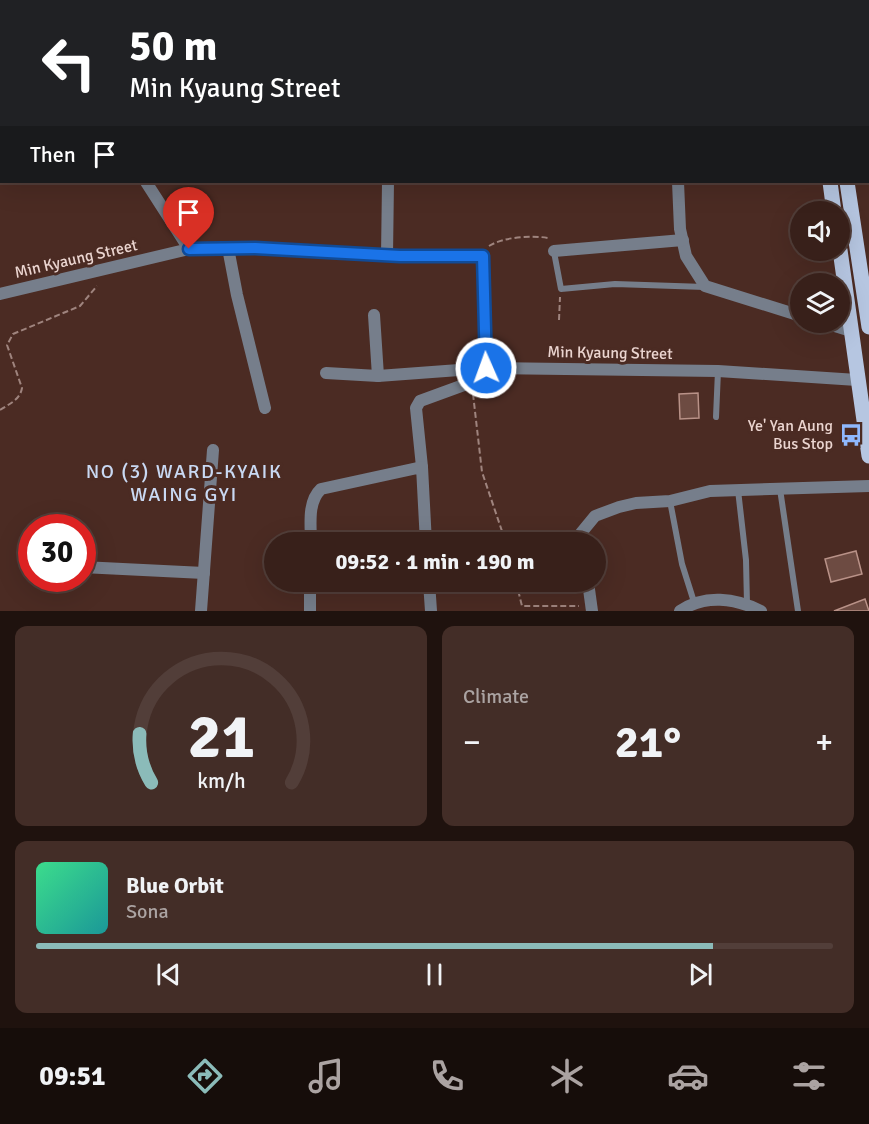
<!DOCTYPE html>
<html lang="en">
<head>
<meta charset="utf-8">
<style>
  :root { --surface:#38201a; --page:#432d27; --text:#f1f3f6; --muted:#aba3a2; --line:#523e39; --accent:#8bbbb9 }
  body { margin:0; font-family:Signika,sans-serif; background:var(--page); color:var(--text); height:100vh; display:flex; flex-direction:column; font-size:22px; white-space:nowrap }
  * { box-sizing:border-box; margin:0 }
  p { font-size:20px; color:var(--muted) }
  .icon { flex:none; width:33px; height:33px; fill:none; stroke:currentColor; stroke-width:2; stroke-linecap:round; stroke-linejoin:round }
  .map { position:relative; height:611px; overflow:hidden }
  .panel { display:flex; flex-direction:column; gap:15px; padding:15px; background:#1f120e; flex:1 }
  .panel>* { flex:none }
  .banner { position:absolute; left:0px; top:0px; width:870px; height:183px; box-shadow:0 6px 24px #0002,0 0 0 2px var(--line); background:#202124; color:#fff; overflow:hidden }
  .tools { position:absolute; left:790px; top:201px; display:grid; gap:12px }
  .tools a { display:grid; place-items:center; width:60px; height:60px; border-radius:50%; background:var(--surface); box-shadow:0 6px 24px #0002,0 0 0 2px var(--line); font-size:30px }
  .speed { position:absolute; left:18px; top:514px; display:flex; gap:12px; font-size:30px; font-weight:700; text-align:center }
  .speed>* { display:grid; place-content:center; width:78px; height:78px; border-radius:50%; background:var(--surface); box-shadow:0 6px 24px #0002,0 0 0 2px var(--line); line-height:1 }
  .speed .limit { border:9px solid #d22; background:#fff; color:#111 }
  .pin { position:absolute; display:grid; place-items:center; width:51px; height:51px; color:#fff; margin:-62px -26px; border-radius:50% 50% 50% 0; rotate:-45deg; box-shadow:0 0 6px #0007 }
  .pin .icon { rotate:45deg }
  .me { position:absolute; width:66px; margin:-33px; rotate:358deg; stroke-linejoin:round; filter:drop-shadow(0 0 4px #0008) }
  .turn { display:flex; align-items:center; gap:21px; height:126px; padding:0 30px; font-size:27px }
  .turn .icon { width:78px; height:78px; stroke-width:2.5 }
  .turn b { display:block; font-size:42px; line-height:51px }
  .then { display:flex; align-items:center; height:57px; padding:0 30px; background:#0003; gap:12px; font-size:22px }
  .big { font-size:45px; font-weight:800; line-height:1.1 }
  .panel .card { flex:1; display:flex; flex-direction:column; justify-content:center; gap:9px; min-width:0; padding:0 21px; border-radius:12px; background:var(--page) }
  .panel .dial { align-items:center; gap:0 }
  .dial svg { height:156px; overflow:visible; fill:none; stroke:var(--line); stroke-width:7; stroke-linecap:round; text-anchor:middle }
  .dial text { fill:var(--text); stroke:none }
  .song { display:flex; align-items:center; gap:18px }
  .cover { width:72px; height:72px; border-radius:9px; background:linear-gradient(135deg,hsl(150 70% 55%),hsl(180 70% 35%)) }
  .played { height:6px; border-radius:3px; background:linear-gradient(90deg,var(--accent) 85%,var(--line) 85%) }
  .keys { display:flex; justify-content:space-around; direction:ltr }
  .heat { display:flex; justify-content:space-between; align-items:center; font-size:33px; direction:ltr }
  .panel .tiles { flex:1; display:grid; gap:15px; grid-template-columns:1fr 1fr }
  .card:last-child { grid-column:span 2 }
  .trip { position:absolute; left:264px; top:532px; width:342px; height:60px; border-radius:30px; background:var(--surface); box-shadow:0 6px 24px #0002,0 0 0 2px var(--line); font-weight:800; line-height:60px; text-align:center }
  .dock { display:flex; height:96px; justify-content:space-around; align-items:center; background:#160d0a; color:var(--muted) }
  .dock .icon { width:42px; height:42px }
  .dock .selected { color:var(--accent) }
  .dock b { font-size:27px; color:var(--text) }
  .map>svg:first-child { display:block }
  .building { fill:#6d4b42; stroke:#b99288; stroke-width:1.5 }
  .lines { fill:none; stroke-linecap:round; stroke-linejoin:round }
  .path { stroke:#9f847e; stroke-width:2; stroke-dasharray:6 3; stroke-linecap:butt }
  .service { stroke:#767e8b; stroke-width:6 }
  .minor { stroke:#767e8b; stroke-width:12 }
  .primary { stroke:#b6c6e1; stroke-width:15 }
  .route-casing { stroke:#114b97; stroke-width:15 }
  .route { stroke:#1a73e8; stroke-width:10 }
  .labels { text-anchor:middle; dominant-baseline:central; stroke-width:6; stroke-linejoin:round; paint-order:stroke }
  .street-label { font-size:16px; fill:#ebd5d0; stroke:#4b2b23 }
  .poi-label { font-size:16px; fill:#ebd5d0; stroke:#4b2b23; text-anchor:end }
  .quarter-label { font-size:20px; letter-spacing:1.5px; fill:#c9d9f3; stroke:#4b2b23 }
</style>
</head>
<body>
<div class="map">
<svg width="869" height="611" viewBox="0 0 869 611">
  <rect width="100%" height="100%" fill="#4b2b23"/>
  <g class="building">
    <path d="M698,393L699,418L680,419L679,394Z"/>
    <path d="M856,551L862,574L831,582L825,559Z"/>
    <path d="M865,599L869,611H834Z"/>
  </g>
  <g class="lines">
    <g class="path">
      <path d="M489,246C503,237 532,235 548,238"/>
      <path d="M559,320L560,297"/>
      <path d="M473,394L482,472L506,543"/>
      <path d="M0,410C9,404 20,400 22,388L7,345L13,334L80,306L97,286"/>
      <path d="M516,582L522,606H579"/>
    </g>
    <g class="service">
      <path d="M554,252L561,289L615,284L705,287"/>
      <path d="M716,417L718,371"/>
      <path d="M780,489L798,611"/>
      <path d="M738,490L746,560L747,604"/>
      <path d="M670,501L682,564L694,602"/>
    </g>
    <g class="minor">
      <path d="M552,0V2"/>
      <path d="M82,2V0"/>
      <path d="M0,5H2"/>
      <path d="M0,97L2,98"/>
      <path d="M146,182L189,249"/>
      <path d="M678,182L680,229L686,256L705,286L801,316"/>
      <path d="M228,248L237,295L265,408"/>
      <path d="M554,251L683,240"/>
      <path d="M387,255L388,182"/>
      <path d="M0,294L189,249L255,248L400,256H483L486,368L472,382L420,401L416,408L422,467"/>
      <path d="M374,315L378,376"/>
      <path d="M822,322L851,331"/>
      <path d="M326,373L378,376L486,368L718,371L857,380"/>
      <path d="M311,543C311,526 307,502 321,489L422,467L426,543"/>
      <path d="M582,543L581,533L595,516L619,507L636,503L670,501L710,491L869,486"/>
      <path d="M82,567L204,573"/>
      <path d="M429,582L431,611"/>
      <path d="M588,582L592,611"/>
      <path d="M201,611L213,450"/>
      <path d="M310,611V582"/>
      <path d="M680,611C705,594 735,598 761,611"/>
    </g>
    <g class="primary">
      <path d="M802,0V2"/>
      <path d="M818,0V2"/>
      <path d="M830,182L834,212"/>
      <path d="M847,182L869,327"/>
      <path d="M840,250L869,456"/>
    </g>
  </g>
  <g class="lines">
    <g class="route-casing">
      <path id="route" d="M189,249L255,248L400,256H483L486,368"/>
    </g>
    <use href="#route" class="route"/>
  </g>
  <defs>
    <g id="bus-bare" transform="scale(1.8)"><path d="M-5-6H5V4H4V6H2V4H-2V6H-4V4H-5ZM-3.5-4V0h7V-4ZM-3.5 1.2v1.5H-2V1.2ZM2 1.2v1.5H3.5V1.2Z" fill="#8fb8fd" stroke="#4b2b23" stroke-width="2.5" paint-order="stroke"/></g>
  </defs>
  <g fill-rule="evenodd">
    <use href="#bus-bare" x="851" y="435"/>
  </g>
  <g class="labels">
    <g class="street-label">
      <text transform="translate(76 259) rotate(-13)">Min Kyaung Street</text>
      <text transform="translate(610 353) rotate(1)">Min Kyaung Street</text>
    </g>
    <g class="poi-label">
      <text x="833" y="426">Ye' Yan Aung<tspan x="833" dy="18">Bus Stop</tspan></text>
    </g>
    <g class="quarter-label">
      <text x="184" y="471">NO (3) WARD-KYAIK<tspan x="184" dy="23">WAING GYI</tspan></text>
    </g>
  </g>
</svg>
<div class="tools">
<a><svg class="icon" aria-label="sound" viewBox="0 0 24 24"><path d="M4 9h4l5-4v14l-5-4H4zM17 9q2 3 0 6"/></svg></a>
<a><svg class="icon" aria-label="layers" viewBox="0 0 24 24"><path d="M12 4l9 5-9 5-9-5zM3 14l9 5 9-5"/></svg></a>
</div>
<div class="speed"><div class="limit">30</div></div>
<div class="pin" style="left:189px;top:249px;background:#d93025"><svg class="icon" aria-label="arrive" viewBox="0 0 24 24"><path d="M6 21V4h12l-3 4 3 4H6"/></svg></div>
<svg class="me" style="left:486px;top:368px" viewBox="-20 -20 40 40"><circle r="17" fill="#1a73e8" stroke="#fff" stroke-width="3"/><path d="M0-11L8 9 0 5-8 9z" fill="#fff"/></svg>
<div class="trip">09:52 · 1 min · 190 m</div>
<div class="banner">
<div class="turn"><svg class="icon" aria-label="left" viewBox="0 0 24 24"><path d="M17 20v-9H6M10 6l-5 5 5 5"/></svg><div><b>50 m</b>Min Kyaung Street</div></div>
<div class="then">Then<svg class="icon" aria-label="arrive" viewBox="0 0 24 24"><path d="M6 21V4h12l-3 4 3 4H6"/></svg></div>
</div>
</div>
<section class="panel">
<div class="tiles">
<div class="card dial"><svg viewBox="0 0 100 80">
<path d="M14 69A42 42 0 1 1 86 69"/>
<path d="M14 69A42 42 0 0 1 8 44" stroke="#8bbbb9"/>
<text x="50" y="56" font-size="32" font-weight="700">21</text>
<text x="50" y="72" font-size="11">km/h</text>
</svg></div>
<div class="card"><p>Climate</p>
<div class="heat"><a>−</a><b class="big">21°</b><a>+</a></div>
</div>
<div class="card">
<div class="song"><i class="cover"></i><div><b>Blue Orbit</b><p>Sona</p></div></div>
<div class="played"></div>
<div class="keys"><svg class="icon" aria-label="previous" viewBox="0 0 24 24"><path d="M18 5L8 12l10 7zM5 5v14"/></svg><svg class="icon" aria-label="pause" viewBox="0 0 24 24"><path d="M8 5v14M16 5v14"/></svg><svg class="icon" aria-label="next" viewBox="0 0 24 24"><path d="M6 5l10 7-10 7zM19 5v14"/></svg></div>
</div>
</div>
</section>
<nav class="dock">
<b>09:51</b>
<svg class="icon selected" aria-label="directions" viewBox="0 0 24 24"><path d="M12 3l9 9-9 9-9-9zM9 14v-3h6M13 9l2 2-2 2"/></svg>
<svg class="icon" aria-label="music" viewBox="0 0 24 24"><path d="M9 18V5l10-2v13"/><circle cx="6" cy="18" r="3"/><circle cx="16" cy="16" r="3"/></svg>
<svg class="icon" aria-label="phone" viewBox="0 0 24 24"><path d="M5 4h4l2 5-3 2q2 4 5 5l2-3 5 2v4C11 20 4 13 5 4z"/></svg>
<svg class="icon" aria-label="climate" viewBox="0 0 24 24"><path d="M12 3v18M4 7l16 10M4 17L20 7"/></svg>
<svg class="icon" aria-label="car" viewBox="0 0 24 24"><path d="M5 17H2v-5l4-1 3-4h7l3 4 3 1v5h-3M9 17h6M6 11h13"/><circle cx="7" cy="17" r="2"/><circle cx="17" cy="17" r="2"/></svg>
<svg class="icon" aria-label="filters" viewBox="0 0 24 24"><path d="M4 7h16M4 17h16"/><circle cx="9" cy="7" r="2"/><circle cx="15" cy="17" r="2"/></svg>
</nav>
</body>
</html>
